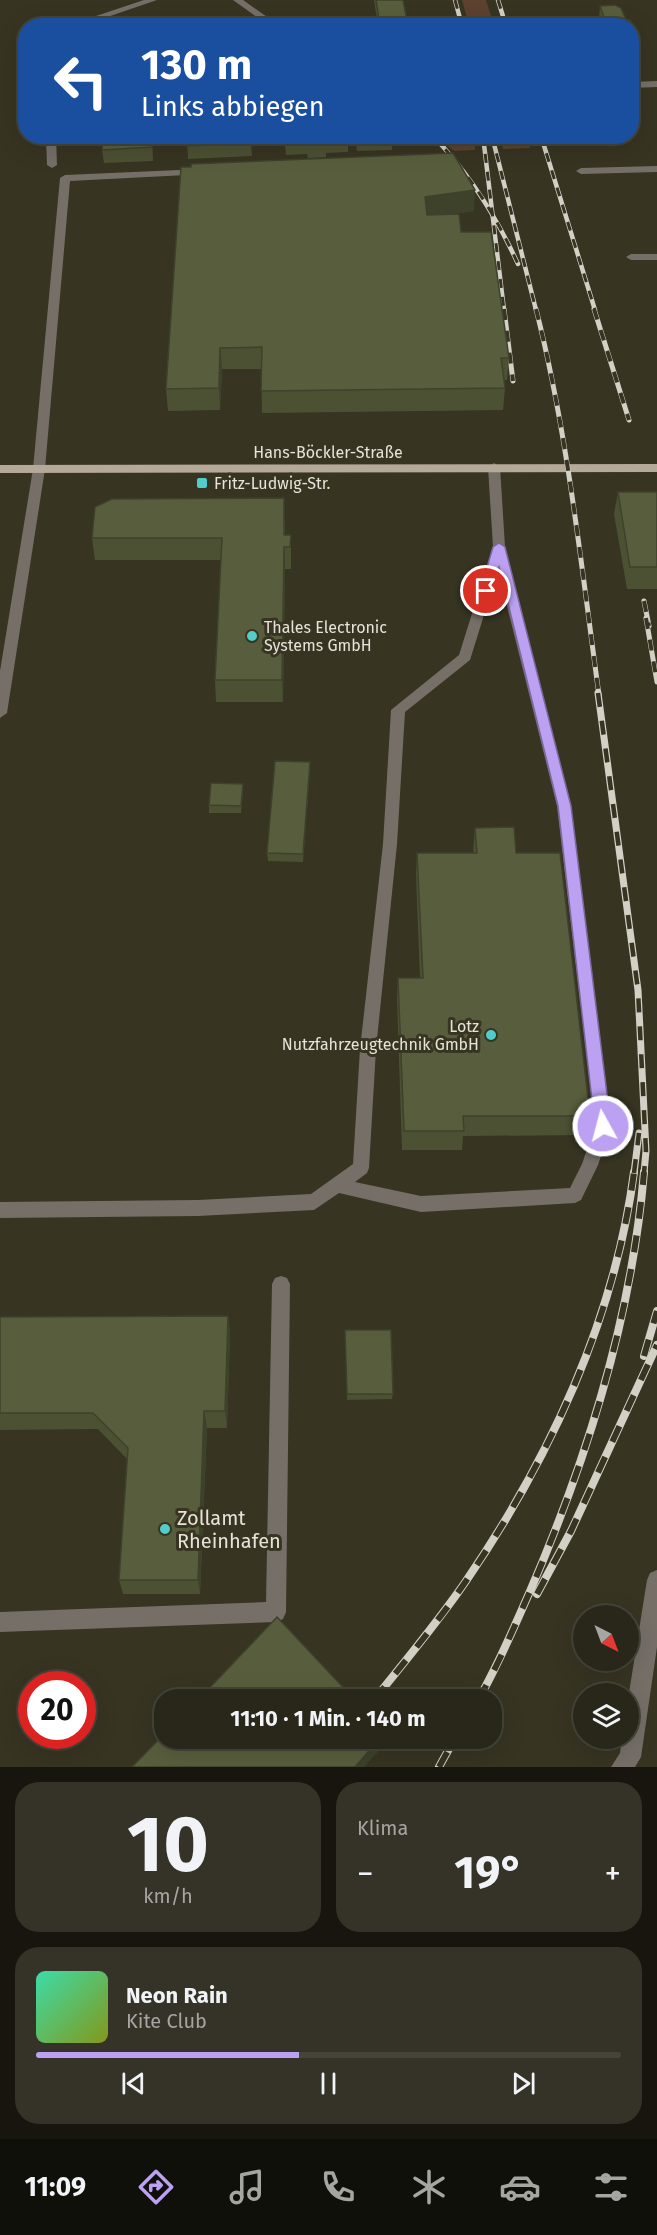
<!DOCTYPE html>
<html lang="de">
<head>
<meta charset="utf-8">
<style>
  :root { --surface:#29271a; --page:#353327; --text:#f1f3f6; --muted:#a5a5a2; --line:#454439; --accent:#bca0f2 }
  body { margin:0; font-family:"Fira Sans",sans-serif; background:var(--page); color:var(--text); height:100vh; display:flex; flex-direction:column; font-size:22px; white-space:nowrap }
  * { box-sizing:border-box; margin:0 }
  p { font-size:20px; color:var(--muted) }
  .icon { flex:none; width:33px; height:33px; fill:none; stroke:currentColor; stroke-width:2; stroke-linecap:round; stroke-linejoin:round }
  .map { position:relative; height:1767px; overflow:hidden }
  .sheet { display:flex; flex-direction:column; gap:15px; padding:15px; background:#17150e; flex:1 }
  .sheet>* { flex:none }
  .banner { position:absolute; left:18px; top:18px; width:621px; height:126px; border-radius:24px; box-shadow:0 6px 24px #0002,0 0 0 2px var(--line); background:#1a4fa0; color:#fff; overflow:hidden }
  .needle { width:39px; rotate:138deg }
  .fabs { position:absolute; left:573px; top:1605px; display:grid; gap:12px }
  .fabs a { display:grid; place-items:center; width:66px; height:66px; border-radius:50%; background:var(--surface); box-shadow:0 6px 24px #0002,0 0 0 2px var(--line); font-size:30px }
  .speed { position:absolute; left:18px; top:1671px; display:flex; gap:12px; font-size:30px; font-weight:700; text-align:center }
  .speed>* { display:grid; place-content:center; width:78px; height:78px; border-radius:50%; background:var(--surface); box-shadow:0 6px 24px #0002,0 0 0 2px var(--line); line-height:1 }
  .speed .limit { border:9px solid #d22; background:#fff; color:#111 }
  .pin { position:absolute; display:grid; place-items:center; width:51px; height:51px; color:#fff; margin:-26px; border:3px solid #fff; border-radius:50%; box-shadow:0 2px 6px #0007 }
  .me { position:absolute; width:66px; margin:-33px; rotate:353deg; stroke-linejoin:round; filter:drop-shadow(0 0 4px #0008) }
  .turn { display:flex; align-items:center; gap:21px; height:126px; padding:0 24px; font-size:27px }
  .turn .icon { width:78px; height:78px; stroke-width:2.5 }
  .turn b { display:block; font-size:42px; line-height:51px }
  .big { font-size:45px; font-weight:700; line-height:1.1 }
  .sheet .widget { flex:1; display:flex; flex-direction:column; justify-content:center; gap:9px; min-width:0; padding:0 21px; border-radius:24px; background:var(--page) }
  .sheet .dial { align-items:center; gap:0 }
  .dial b { font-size:78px; line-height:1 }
  .song { display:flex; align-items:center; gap:18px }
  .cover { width:72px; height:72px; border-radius:9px; background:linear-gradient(135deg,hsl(160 70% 55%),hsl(70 70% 35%)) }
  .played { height:6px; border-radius:3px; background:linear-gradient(90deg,var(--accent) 45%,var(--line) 45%) }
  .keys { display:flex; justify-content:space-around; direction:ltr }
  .heat { display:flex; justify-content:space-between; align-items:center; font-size:33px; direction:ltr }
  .sheet .tiles { flex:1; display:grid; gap:15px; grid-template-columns:1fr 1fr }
  .widget:last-child { grid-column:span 2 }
  .trip { position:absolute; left:154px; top:1689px; width:348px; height:60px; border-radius:24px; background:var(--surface); box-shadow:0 6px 24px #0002,0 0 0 2px var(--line); font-weight:700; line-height:60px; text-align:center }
  .tab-bar { display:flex; height:96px; justify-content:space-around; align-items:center; background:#10100a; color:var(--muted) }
  .tab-bar .icon { width:42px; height:42px }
  .tab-bar .on { color:var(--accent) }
  .tab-bar b { font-size:27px; color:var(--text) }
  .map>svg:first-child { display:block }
  .green { fill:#5c422f }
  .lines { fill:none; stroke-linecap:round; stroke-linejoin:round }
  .minor { fill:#756f68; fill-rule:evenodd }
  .major { fill:#b5aa9a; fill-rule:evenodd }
  .rail-far3-casing { stroke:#d3d0c5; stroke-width:4.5 }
  .rail-far2-casing { stroke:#d3d0c5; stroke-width:5 }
  .rail-far1-casing { stroke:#d3d0c5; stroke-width:7 }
  .rail-casing { stroke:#d3d0c5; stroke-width:8 }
  .rail-far3 { stroke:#373422; stroke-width:3; stroke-dasharray:9; stroke-linecap:butt }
  .rail-far2 { stroke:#373422; stroke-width:4; stroke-dasharray:11; stroke-linecap:butt }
  .rail-far1 { stroke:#373422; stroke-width:4.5; stroke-dasharray:14; stroke-linecap:butt }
  .rail { stroke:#373422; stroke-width:6; stroke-dasharray:17; stroke-linecap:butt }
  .wall { fill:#4c5134 }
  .shaded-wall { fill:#3e422b }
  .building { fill:#585e3d; stroke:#3e422b; stroke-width:1.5 }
  .route { fill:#bca0f2; stroke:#7a689d; stroke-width:1.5 }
  .poi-dot { fill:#52cdce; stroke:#373422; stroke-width:2 }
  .labels { text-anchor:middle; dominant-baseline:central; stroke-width:6; stroke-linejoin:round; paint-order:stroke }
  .street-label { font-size:16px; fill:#e6e3d8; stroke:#373422 }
  .poi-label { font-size:16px; fill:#e6e3d8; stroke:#373422; text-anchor:start }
  .near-poi-label { font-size:20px; fill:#e6e3d8; stroke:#373422; text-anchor:start }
</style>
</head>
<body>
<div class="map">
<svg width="657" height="1767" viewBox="0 0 657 1767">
  <rect width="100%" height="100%" fill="#373422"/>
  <g class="green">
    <path d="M462,0H486L494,25H469Z"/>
    <path d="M437,137H474L475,150L454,151Z"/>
    <path d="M500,137H526L530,148L503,149Z"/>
  </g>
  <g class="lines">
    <g class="minor">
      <path d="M144,0H157L81,26H66Z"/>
      <path d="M233,0H243L280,26H269Z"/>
      <path d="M657,81V87L632,88V82Z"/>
      <path d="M46,136H56L57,165L52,168L47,165Z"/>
      <path d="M657,166V172L581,174L576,171L581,168Z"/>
      <path d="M202,169L207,172L206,174L70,181L45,469L7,713L0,718V671L33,469L60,178L65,175Z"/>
      <path d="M657,254V260H631L626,257L631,254Z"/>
      <path d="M494,463L500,467L505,547L571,806L611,1126L598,1165L581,1200L575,1203L421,1212L339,1193L314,1210L198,1216L0,1218V1202L198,1200L311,1194L353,1164L360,1049L383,844L391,710L459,655L493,547L488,467ZM498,570L557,806L595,1126L582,1164L570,1188L421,1196L355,1182L367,1173L369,1168L376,1049L397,844L405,712L470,660Z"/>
      <path d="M281,1276L287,1278L290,1284L286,1612L283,1619L276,1622L0,1632V1612L266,1602L272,1284L275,1278Z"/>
      <path d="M657,1570V1647L641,1757L635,1767H611L620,1753L622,1738H628V1699L647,1580L650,1573Z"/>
    </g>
    <path class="major" d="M657,464V472L0,473V465Z"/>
    <g class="rail-far3-casing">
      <g id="rail-far3">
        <path d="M455,0L462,26"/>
        <path d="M498,0L506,26"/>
        <path d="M433,136C470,174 496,216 518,264"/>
        <path d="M483,136L504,310"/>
        <path d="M492,136L536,310"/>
        <path d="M541,136L595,310"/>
      </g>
    </g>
    <g class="rail-far2-casing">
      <g id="rail-far2">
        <path d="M504,309L513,381"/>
        <path d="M536,309C568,435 581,565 599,695"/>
        <path d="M594,309L629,420"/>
        <path d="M644,601L649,626"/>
        <path d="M646,618L657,682"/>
      </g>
    </g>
    <g class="rail-far1-casing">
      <g id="rail-far1">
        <path d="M598,693L638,990L646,1151L644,1173"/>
        <path d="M634,1173L639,1133"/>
      </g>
    </g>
    <g class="rail-casing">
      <g id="rail">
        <path d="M644,1356L657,1311"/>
        <path d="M537,1594L571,1531L657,1345"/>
        <path d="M374,1700C405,1661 438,1622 466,1581C549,1460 615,1318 634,1172"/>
        <path d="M478,1700C499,1664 514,1627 531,1589C588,1457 632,1315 644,1172"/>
        <path d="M439,1767L455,1738"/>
      </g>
    </g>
    <use href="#rail-far3" class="rail-far3"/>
    <use href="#rail-far2" class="rail-far2"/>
    <use href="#rail-far1" class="rail-far1"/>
    <use href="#rail" class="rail"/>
  </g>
  <g class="wall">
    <path d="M374,0H403L408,26H378Z"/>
    <path d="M615,5L621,8L626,20H630L639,45L637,58L632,59V26H601L599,19L600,6Z"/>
    <path d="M152,136L153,161L104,163L102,150Z"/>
    <path d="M187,136L251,143L252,156L188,159Z"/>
    <path d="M284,136H348V152L326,153V157L308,158L307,154L286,155Z"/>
    <path d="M355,136H391L392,143V150L357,151Z"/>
    <path d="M181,167L474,211L452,214L461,232L509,358L507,380H504L505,388L503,410L262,413L261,369H222L220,410L168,411L166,389Z"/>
    <path d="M618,492H657V589H627L614,514Z"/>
    <path d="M285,520V535H291V569H285L283,702H216L215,680L221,560H95L92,538Z"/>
    <path d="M310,769L303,862L268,861L267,853Z"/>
    <path d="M243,791L241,813H209V805Z"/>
    <path d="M475,828L516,853L590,1116L585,1135L463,1136L462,1150H402L397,998L398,978H420L416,874L417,853H473Z"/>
    <path d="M228,1316L230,1333L227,1428H207L200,1594H123L119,1580L127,1459L98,1429L0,1430V1317Z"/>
    <path d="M345,1330L393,1394L392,1399L347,1400Z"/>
  </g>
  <g class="shaded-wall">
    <path d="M475,190L474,211L424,219L425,197Z"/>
    <path d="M220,348L222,369L220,410L219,388Z"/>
    <path d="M284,547L285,569L283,702L282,680Z"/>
    <path d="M310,762V769L303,862V854Z"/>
    <path d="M243,784V791L241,813V806Z"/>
    <path d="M228,1316L230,1333L227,1428L225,1411Z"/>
    <path d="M204,1411L207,1428L200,1594L198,1580Z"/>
    <path d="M380,1738H385V1744L364,1767H355Z"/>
  </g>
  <g class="building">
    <path d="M376,0H403L408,25L380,26Z"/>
    <path d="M615,5L621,8L626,20H630L639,45L632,46V26H607L600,6Z"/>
    <path d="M103,136H152V147L102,150Z"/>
    <path d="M187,136H250L251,143L187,146Z"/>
    <path d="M286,136H348V139H326V144H307V140L286,141Z"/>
    <path d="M356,136H391L392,143L357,144Z"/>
    <path d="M453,153L475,190L425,197L427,215L459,214L461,232H491L509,358H501L505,388L261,391L262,347L220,348L219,388L166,389L181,167H191V164Z"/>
    <path d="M618,492H657V567H630Z"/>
    <path d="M284,498V535H291L290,547H284L282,680H215L222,538H92L95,507L112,499Z"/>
    <path d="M275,761L310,762L303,854L267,853Z"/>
    <path d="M211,783L243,784L241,806L209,805Z"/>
    <path d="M514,827L516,853H560L590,1116H463L464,1131H404L398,978H423L417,853H477L475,828Z"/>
    <path d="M228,1316L225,1411H204L198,1580H119L128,1448L93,1413H0V1317Z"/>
    <path d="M345,1330H391L393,1394H347Z"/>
    <path d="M277,1617L355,1700H198Z"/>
    <path d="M165,1733V1738H380L355,1767H132Z"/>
  </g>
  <path class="route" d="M499,543L505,547L571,806L611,1126L608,1131L603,1133L598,1131L595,1126L558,806L499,567L490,594L486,595L480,591L493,547Z"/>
  <g class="poi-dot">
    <rect x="196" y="477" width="12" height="12" rx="3"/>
    <circle cx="252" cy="636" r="6"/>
    <circle cx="491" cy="1035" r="6"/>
    <circle cx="165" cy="1529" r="6"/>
  </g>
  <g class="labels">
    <g class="street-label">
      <text x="328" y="452">Hans-Böckler-Straße</text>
    </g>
    <g class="poi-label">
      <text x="214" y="483">Fritz-Ludwig-Str.</text>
      <text x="264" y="627">Thales Electronic<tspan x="264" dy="18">Systems GmbH</tspan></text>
      <text x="479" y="1026" text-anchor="end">Lotz<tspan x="479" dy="18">Nutzfahrzeugtechnik GmbH</tspan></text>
    </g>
    <g class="near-poi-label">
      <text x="177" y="1518">Zollamt<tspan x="177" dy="23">Rheinhafen</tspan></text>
    </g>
  </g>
</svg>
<div class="fabs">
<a><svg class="needle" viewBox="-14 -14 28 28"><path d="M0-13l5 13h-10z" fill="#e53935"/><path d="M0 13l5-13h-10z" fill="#a5a5a2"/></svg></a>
<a><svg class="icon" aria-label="layers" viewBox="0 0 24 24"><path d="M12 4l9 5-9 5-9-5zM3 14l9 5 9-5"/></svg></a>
</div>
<div class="speed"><div class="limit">20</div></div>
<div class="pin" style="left:486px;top:591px;background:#d93025"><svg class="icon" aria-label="arrive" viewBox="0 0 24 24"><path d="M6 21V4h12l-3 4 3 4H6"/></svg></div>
<svg class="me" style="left:603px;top:1126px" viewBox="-20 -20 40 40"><circle r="17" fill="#bca0f2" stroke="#fff" stroke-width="3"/><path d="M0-11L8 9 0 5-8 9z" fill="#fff"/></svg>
<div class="trip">11:10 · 1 Min. · 140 m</div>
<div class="banner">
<div class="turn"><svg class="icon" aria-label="left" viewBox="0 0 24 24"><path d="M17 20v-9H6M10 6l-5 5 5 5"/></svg><div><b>130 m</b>Links abbiegen</div></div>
</div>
</div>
<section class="sheet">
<div class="tiles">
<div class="widget dial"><b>10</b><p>km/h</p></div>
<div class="widget"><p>Klima</p>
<div class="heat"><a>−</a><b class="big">19°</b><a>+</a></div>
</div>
<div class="widget">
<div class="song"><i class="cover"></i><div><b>Neon Rain</b><p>Kite Club</p></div></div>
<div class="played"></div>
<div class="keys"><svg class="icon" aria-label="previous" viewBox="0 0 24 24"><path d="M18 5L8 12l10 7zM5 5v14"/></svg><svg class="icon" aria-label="pause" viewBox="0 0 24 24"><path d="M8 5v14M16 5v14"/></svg><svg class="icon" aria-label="next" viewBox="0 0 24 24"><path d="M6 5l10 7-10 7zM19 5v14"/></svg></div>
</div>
</div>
</section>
<nav class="tab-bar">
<b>11:09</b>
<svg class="icon on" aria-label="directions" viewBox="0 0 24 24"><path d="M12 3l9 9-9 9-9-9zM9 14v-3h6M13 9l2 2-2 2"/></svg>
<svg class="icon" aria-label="music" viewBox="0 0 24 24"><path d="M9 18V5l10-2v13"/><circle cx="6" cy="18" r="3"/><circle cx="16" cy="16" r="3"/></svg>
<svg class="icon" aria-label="phone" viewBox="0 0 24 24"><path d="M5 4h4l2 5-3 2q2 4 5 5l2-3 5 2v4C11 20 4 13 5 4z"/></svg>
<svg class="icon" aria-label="climate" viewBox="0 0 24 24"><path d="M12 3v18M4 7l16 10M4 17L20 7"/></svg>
<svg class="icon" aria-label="car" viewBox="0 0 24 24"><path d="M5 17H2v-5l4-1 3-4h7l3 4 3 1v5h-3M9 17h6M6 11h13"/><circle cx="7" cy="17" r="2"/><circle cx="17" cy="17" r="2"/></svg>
<svg class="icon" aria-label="filters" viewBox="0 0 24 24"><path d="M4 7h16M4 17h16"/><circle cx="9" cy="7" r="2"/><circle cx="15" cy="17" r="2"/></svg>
</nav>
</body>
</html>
